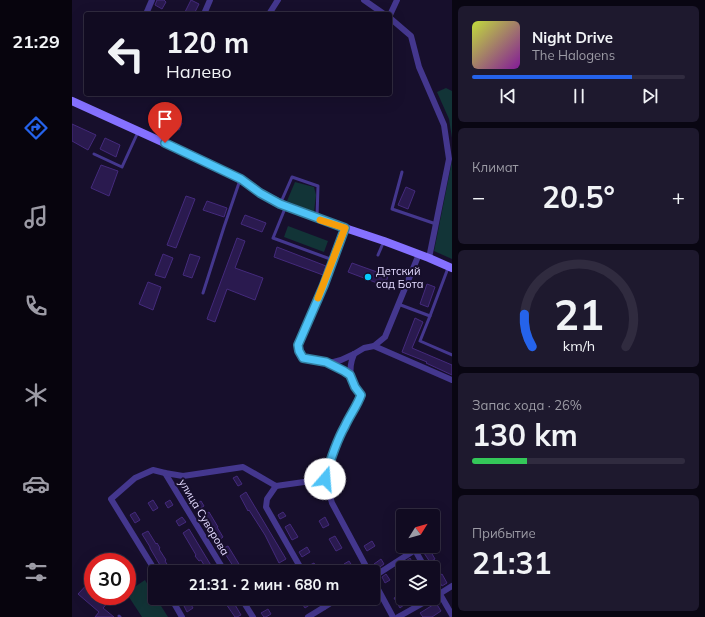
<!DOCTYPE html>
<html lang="ru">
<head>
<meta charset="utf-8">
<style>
  :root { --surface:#110b21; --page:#1e192e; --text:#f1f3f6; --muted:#9c9ba5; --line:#302b3f; --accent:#2563eb }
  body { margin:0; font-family:Mulish,sans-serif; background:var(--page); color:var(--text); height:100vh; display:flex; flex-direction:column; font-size:15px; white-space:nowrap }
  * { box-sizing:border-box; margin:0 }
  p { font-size:13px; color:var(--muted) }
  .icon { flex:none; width:22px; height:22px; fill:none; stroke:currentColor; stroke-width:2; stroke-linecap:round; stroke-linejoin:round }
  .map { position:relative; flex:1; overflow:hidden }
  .details { display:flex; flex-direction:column; gap:6px; padding:6px; background:#090612; width:253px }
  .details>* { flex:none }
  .banner { position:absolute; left:12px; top:12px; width:308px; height:84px; border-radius:4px; box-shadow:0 4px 16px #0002,0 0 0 1px var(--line); background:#110b21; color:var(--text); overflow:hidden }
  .needle { width:26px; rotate:53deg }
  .tools { position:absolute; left:324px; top:509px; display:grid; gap:8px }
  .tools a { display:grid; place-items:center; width:44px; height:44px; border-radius:4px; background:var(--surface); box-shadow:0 4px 16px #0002,0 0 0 1px var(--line); font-size:20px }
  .speed { position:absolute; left:12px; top:553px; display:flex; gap:8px; font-size:20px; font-weight:700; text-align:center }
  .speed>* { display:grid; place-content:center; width:52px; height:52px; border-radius:50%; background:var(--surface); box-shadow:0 4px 16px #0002,0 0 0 1px var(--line); line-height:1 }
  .speed .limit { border:6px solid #d22; background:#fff; color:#111 }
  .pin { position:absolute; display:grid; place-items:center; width:34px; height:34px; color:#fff; margin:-41px -17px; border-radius:50% 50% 50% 0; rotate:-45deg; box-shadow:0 0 4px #0007 }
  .pin .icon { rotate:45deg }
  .me { position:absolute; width:44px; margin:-22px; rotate:18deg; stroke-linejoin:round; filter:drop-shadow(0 0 3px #0008) }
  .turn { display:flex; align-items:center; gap:14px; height:84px; padding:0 16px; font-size:18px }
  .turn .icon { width:52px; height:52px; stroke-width:2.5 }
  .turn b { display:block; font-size:28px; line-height:34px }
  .big { font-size:30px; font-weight:700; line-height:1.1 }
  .details .tile { flex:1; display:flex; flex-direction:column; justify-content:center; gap:6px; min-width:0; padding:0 14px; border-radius:6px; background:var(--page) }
  .details .dial { align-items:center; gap:0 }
  .dial svg { height:104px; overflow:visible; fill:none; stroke:var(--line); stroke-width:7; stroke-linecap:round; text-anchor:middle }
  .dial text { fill:var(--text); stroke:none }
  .song { display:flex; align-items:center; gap:12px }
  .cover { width:48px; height:48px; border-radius:6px; background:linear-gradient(135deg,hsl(70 70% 55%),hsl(290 70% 35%)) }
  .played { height:4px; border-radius:2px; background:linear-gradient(90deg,var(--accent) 75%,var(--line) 75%) }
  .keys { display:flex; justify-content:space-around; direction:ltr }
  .heat { display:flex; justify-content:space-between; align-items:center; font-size:22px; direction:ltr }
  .charge { height:6px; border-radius:3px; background:linear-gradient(90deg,#34c759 26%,var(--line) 0) }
  .trip { position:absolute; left:76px; top:565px; width:232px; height:40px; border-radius:4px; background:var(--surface); box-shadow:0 4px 16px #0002,0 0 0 1px var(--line); font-weight:700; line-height:40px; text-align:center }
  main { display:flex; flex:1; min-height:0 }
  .tab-bar { display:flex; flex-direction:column; width:72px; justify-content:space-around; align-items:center; background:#07040d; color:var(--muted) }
  .tab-bar .icon { width:28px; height:28px }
  .tab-bar .on { color:var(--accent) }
  .tab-bar b { font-size:18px; color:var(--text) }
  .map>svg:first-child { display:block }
  .green { fill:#123437 }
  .building { fill:#2a1a4f; stroke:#442a7c }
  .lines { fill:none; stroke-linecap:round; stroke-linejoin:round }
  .lane { stroke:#44378e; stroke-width:3 }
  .street { stroke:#44378e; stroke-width:6 }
  .secondary { stroke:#8571ff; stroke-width:8 }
  .route-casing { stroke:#337fa1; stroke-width:10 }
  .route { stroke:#4fc3f7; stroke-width:7 }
  .slow { stroke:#f59e0b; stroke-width:7 }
  .poi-dot { fill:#06caff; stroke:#170f2c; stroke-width:1.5 }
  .labels { text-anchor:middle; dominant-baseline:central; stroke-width:4; stroke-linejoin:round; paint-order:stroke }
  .poi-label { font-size:11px; fill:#e3daff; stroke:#170f2c; text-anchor:start }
  .street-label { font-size:11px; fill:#e3daff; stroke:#170f2c }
</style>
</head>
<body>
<main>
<nav class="tab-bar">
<b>21:29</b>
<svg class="icon on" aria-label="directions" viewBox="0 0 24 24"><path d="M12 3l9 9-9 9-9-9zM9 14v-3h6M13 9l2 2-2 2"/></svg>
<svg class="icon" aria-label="music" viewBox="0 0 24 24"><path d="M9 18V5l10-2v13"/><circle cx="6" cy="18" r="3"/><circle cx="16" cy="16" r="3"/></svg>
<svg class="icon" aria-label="phone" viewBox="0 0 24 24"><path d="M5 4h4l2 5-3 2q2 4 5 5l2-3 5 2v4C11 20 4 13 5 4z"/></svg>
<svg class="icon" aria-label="climate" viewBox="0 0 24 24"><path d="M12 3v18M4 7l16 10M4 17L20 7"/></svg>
<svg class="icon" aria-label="car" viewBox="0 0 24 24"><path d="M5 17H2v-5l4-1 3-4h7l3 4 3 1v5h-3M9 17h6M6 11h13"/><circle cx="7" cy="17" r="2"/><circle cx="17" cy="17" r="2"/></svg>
<svg class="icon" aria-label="filters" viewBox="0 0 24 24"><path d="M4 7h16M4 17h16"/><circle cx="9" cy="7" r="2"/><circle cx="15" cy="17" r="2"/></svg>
</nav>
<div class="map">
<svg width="380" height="617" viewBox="0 0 380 617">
  <rect width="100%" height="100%" fill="#170f2c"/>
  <g class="green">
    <path d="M374,88L380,91V138L377,119L365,92Z"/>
    <path d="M380,155V259L362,251L380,161Z"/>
    <path d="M223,182L242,187L244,195L242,212L215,201Z"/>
    <path d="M216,226L256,241L252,252L212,237Z"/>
    <path d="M73,580L83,597V598H84L96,617H70L55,594V592Z"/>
  </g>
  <g class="building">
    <path d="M85,0H92L94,2L90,9L83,5Z"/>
    <path d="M119,0L127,4L122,14H112Z"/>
    <path d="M94,116L110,123L107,130L100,127L98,130L89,126Z"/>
    <path d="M0,124L24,135L16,150L0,141Z"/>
    <path d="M33,138L48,145L44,157L28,149Z"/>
    <path d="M29,165L46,171L37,196L19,188Z"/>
    <path d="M334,187L343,191L336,209L326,205Z"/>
    <path d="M114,196L123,199L104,248L95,245Z"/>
    <path d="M135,201L155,208L152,217L131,210Z"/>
    <path d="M173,215L194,223L190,232L169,224Z"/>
    <path d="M165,238L173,241L163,268L191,278L183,300L155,289L143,322L135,319Z"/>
    <path d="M205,247L254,266L251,275L202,257Z"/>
    <path d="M91,254L101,258L93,278L83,275Z"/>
    <path d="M118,254L128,257L120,278L111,275Z"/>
    <path d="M280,263L316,276L313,286L276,272Z"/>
    <path d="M76,282L89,287L81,310L67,304Z"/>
    <path d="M355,284L363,287L356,307L348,304Z"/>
    <path d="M343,318L351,322L340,348L380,365V375L354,363L355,362L330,352Z"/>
    <path d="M165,476L170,484L166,486L161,478Z"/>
    <path d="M174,492L214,559L207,563L193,535L177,510L176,511L168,496Z"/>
    <path d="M81,500L86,508L81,511L76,503Z"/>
    <path d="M98,500L101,505L96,508L93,503Z"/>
    <path d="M129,501L132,506L126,510L123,505Z"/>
    <path d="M63,512L68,520L63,523L58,515Z"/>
    <path d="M137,512L146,527H145L151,537L146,541L130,516Z"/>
    <path d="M211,512L214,516L208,519L206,515Z"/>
    <path d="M110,517L114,522L107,526L104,521Z"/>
    <path d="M253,517L257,525L251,528L247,521Z"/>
    <path d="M218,524L226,537L220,540L213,527Z"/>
    <path d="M117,529L140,567L135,570L129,560L127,561L123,556L124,555L111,533Z"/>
    <path d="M76,531L84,544L85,543L88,548L87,549L94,560L93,561L100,572H92L78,548V547L70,534Z"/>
    <path d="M263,536L270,548L264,551L257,539Z"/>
    <path d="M300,541L303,546L295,551L292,546Z"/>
    <path d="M156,546L170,569L165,572L150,549Z"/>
    <path d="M235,547L238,552L230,557L227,552Z"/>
    <path d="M356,547L363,559L358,562L350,550Z"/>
    <path d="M338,558L342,565L337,568L333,562Z"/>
    <path d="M309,559L312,564L305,569L302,564Z"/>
    <path d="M277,561L284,572H276L272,564Z"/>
    <path d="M242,563L245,568L239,571L236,566Z"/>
    <path d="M331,563V573L327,575L323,568Z"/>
    <path d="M314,574L318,580L313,583L310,577Z"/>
    <path d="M370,574L375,583L370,586L365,577Z"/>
    <path d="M21,578V596H42L31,608L42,617H23L27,612L6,594Z"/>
    <path d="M328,595L333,604L328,608L322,598Z"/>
    <path d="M157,598H159L169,615L165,617H163L152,601Z"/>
    <path d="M185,598H189L191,601L185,605L182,600Z"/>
    <path d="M236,598L239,604L233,608L229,602Z"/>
    <path d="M118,603L121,608L115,612L112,606Z"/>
    <path d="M364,603L369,611L360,617H351L348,613Z"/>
    <path d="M196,609L199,614L194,617H192L189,613Z"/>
  </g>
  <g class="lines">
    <g class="lane">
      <path d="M22,154L50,167L66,132"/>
      <path d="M330,172L320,209L364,224"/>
      <path d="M209,202L220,177L246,186L245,217"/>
      <path d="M214,206L201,238L261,260L273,228"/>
      <path d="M306,255L312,241"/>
      <path d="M376,268L358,316L348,341L380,355"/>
      <path d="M131,293L152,227L168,180"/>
      <path d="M326,304L358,316"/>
      <path d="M47,616L48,617"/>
    </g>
    <g class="street">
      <path d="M292,0L312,14"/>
      <path d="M74,14L80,0"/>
      <path d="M132,14L138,0"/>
      <path d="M197,14L206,0"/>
      <path d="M318,15L325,0"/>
      <path d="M318,18L339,36L347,67L372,125L377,159L357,258"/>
      <path d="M261,260L252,285L226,345L227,351L231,358L254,362L278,375"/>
      <path d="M302,346L380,380"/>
      <path d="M258,363L269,360L282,354L292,348L302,346L313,337L347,254"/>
      <path d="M93,473L153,572"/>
      <path d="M253,479C258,461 264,442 273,426C278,415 285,406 289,395C279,381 275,371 282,354"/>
      <path d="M253,479L260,503L297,572"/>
      <path d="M204,486L195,499L194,507L231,572"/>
      <path d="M84,572L39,499L63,478L81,470L93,473L111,476L171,467L204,486L253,479"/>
      <path d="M301,577L343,550L353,568"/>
      <path d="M301,580L321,617"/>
      <path d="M361,582L380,615"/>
      <path d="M364,596L380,586"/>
      <path d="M99,598L110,617"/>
      <path d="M169,598L181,617"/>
      <path d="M247,598L252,607"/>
      <path d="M236,617L267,598"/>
      <path d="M326,617L360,598"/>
    </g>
    <path class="secondary" d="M0,101L119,155L169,179L188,193L214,206L273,228L312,241L357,258L380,268"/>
  </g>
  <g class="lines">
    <g class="route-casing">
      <path id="route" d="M93,143L169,179L188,193L208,204L273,228L252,285L226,345L227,351L231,358L254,362L272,371L278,375L283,387L289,395C285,406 278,415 273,426C264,442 258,461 253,479"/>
    </g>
    <use href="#route" class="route"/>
    <path class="slow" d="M246,298L273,228L248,220"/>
  </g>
  <circle class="poi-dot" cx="296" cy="277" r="4"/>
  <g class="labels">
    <g class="poi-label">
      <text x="304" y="271">Детский<tspan x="304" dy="13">сад Бота</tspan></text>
    </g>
    <g class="street-label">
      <text transform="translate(132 517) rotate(59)">улица Суворова</text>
    </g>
  </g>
</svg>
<div class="tools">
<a><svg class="needle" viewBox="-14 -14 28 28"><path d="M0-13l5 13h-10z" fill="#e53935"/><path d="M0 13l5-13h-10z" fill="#9c9ba5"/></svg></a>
<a><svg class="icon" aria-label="layers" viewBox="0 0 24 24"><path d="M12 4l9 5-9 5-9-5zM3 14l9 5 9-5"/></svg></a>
</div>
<div class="speed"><div class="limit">30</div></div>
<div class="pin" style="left:93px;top:143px;background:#d93025"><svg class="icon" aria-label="arrive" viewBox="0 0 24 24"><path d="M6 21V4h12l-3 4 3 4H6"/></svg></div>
<svg class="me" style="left:253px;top:479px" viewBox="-20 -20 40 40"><circle r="19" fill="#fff"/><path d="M0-13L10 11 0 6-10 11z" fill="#4fc3f7"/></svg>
<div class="trip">21:31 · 2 мин · 680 m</div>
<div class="banner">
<div class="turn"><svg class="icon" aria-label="left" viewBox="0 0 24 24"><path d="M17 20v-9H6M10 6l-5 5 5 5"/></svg><div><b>120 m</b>Налево</div></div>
</div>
</div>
<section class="details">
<div class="tile">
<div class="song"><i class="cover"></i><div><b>Night Drive</b><p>The Halogens</p></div></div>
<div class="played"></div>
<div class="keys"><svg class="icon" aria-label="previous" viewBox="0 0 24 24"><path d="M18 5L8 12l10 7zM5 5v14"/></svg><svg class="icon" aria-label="pause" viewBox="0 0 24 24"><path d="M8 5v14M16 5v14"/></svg><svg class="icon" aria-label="next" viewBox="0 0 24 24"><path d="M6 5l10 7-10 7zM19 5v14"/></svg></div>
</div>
<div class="tile"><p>Климат</p>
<div class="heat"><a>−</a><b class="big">20.5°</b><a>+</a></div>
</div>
<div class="tile dial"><svg viewBox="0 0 100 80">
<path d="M14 69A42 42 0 1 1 86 69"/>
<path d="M14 69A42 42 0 0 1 8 44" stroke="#2563eb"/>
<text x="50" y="56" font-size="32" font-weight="700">21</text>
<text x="50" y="72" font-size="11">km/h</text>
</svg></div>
<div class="tile"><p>Запас хода · 26%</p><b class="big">130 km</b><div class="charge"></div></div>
<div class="tile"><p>Прибытие</p><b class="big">21:31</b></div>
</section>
</main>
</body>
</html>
